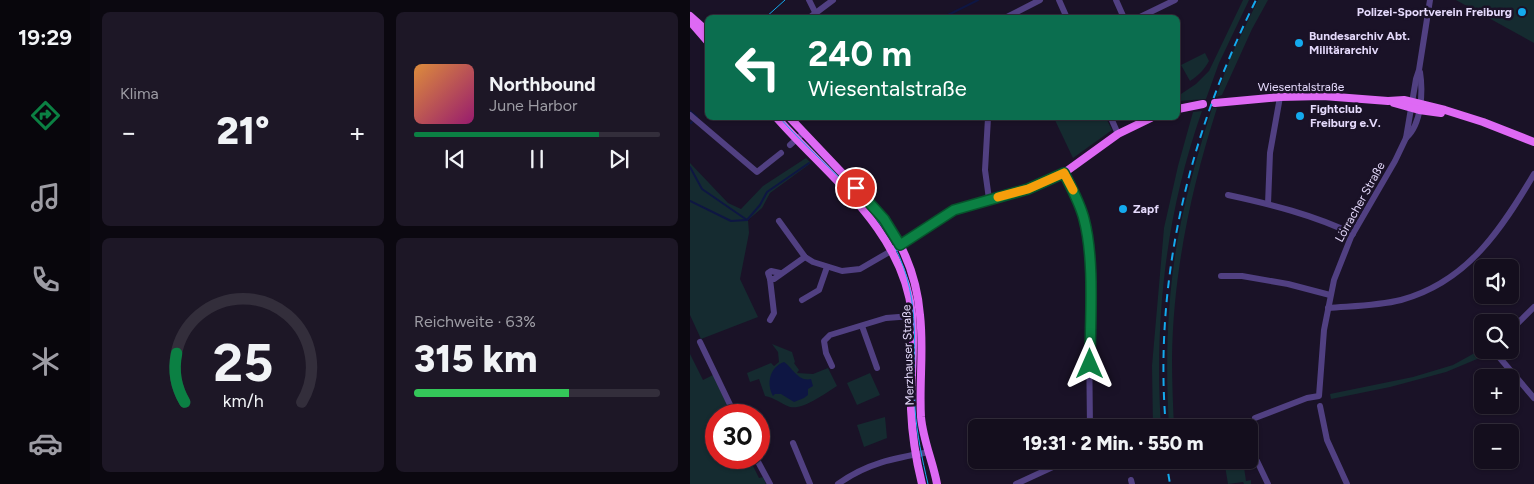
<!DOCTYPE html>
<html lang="de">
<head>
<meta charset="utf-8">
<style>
  :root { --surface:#140e1d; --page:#1d1726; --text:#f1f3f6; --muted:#9d9ca4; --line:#332e3b; --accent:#0b8043 }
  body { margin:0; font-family:Figtree,sans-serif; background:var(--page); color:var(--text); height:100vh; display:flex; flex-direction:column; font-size:19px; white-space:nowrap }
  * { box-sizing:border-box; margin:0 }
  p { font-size:16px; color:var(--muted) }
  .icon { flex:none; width:28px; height:28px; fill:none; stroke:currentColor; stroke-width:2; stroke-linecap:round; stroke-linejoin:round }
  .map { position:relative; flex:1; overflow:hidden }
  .panel { display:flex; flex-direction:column; gap:12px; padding:12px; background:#0b0810; width:600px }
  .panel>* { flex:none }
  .top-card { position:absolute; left:15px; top:15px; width:475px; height:105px; border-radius:8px; box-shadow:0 1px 4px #0004,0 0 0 1px var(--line); background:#0b6e4f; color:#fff; overflow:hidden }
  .tools { position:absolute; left:784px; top:259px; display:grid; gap:10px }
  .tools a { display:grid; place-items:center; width:45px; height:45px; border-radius:8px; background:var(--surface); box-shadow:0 1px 4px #0004,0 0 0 1px var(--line); font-size:25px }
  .speed { position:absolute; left:15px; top:404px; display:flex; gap:10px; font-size:25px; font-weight:700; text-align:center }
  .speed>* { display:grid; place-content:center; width:65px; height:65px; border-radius:50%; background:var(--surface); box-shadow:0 1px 4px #0004,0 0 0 1px var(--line); line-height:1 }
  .speed .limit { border:8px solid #d22; background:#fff; color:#111 }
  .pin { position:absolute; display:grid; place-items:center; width:42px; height:42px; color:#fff; margin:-21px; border:2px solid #fff; border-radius:50%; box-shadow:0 1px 5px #0007 }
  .me { position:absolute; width:55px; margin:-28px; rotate:0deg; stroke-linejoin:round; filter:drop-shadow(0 0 4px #0008) }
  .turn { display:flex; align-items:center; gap:18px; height:105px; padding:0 20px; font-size:22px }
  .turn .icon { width:65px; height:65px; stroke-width:2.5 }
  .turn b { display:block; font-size:35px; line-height:42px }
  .big { font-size:38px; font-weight:800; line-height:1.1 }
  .panel .widget { flex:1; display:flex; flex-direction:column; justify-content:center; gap:8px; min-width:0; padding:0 18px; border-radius:8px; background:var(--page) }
  .panel .dial { align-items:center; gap:0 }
  .dial svg { height:130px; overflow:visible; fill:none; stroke:var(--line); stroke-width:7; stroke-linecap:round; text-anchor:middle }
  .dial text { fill:var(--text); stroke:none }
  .song { display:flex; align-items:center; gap:15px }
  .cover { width:60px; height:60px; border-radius:8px; background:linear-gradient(135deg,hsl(30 70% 55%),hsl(320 70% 35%)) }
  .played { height:5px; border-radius:2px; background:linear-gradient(90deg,var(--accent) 75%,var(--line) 75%) }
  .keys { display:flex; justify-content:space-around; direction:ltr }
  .heat { display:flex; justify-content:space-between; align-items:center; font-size:28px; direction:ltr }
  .charge { height:8px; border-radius:4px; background:linear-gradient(90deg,#34c759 63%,var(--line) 0) }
  .panel .tiles { flex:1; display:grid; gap:12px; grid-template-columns:repeat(2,1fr) }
  .trip { position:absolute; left:278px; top:419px; width:290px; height:50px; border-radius:8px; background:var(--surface); box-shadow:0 1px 4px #0004,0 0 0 1px var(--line); font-weight:800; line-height:50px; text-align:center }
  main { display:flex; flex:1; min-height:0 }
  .menu { display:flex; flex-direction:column; width:90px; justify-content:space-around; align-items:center; background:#08060c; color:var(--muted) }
  .menu .icon { width:35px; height:35px }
  .menu .on { color:var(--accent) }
  .menu b { font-size:22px; color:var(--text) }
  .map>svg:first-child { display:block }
  .green { fill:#152b30 }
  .water { fill:#0e1643 }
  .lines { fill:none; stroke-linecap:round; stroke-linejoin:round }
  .stream { stroke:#0e1643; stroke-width:2 }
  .minor { stroke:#514082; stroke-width:6 }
  .major { stroke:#de69f4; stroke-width:8 }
  .tram { stroke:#14aaee; stroke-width:1 }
  .rail { stroke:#14aaee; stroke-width:2; stroke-dasharray:8 6; stroke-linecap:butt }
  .route-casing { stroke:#07532c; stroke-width:12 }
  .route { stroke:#0b8043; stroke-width:9 }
  .slow { stroke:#f59e0b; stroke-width:9 }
  .poi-dot { fill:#14aaee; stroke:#1a1227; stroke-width:2 }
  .labels { text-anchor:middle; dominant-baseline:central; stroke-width:5; stroke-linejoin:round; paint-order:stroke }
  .poi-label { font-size:12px; font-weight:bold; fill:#e5dafc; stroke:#1a1227; text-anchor:start }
  .street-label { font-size:12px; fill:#e5dafc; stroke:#1a1227 }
</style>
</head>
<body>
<main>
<nav class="menu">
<b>19:29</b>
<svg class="icon on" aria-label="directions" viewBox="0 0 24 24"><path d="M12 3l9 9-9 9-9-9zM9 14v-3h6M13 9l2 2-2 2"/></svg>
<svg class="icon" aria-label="music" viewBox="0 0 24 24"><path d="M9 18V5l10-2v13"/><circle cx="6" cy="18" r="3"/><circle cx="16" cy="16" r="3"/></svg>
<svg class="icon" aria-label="phone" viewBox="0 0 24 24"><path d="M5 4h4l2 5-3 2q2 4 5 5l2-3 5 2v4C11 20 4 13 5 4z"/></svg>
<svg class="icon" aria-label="climate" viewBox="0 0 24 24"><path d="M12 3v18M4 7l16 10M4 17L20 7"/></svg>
<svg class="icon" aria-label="car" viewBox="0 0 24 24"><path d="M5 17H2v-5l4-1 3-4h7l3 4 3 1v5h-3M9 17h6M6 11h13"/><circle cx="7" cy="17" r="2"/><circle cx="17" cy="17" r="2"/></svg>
</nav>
<section class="panel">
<div class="tiles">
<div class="widget"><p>Klima</p>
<div class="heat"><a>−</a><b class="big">21°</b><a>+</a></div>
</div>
<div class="widget">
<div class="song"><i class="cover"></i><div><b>Northbound</b><p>June Harbor</p></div></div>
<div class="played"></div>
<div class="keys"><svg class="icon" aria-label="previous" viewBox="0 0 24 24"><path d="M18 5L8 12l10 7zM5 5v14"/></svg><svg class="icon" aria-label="pause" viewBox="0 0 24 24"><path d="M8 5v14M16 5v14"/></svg><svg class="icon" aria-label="next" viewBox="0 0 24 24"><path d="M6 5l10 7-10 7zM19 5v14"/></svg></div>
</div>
<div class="widget dial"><svg viewBox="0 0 100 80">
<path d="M14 69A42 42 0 1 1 86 69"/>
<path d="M14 69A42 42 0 0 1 9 39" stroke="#0b8043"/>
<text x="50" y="56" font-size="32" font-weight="700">25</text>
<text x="50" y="72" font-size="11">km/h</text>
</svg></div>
<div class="widget"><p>Reichweite · 63%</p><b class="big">315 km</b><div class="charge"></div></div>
</div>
</section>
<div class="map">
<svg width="844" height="484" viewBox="0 0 844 484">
  <rect width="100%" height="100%" fill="#1a1227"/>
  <g class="green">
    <path d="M553,0H559L529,63L516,99L488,101V96L506,84L519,71Z"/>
    <path d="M568,0H578L562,29L532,95L526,97L541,56Z"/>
    <path d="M766,0H844V43Z"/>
    <path d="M515,53L519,61C514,70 508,76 500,81L491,65Z"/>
    <path d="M522,108H527C501,189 483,273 482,359C482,382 483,405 484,427H479C475,359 477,290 491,222C499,184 510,146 522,108Z"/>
    <path d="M512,111C476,213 464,320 471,427H463L462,366L474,228L488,166L503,112Z"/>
    <path d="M364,118H416L422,130L383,158Z"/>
    <path d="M116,141L176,199L204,237L199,240C177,202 143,174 113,143Z"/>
    <path d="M116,158L121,163L80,193L72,208L58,220L59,233L50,279L68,317L11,339L0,315V163L38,203L51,209L73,186Z"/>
    <path d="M82,344L102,352L105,362L104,363L109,370L107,373L123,374L138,368L147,386C136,393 113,410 100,407C92,404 83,397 75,396L69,379L60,382L57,373L81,363L84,366L89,362L88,352Z"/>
    <path d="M792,349L798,350L799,354L756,372L700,387L641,399L640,394L723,377L763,365Z"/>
    <path d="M0,354L13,380L23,375L42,415H26V458H59L69,478L73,477L76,484H0Z"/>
    <path d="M180,373L190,395L167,405L157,383Z"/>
    <path d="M195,417L197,438L174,447L167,425Z"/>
    <path d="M534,460H553L556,481L561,480V484H554L553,482L538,484Z"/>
  </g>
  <path class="water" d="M94,362C103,368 108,382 121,379L123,386L118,389V395L114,398L104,402L91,394H85L83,396C76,383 80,367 94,362Z"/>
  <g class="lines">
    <g class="stream">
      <path d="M252,18L288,0"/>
      <path d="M0,111L7,117"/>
      <path d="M1,123L2,122"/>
      <path d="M0,167L12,189L57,220"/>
      <path d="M0,201L41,221L57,220L70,205L77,192L119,163"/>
    </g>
    <g class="minor">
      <path d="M119,0L125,12"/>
      <path d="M369,0L377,18"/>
      <path d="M426,0L434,18"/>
      <path d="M119,18L143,0"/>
      <path d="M315,18L350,0"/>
      <path d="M448,18L485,0"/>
      <path d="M0,115L67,172L91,153"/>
      <path d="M298,118L295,170L299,199"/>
      <path d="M421,118L428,134"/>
      <path d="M716,138C732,124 733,91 730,72"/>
      <path d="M100,145L110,136"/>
      <path d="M374,173L394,218L398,246L400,428"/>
      <path d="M538,195C580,204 624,215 663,234"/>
      <path d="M578,204L580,153L590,97"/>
      <path d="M89,221L115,257L123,262L152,271L170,269L201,251"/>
      <path d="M531,276H552L598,284L640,295"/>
      <path d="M80,279L78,273L81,271L90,273"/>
      <path d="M112,300L129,290L137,267"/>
      <path d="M638,308C662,306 687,306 711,300C777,282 811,230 844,174"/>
      <path d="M80,320L84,313L80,279H84L115,257"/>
      <path d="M172,326L187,368"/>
      <path d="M820,331L844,307"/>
      <path d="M10,342L45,415"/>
      <path d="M803,350L844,398"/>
      <path d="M142,366L136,353L134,341L140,335L196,318L222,316"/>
      <path d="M630,406L637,440L657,484"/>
      <path d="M565,418L617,398L629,396L634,330L644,280L661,237L705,161L716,138L726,79L729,70L740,0"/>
      <path d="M103,443L120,484"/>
      <path d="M66,458L80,484"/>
      <path d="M567,461L578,484"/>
      <path d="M441,480L442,484"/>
      <path d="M148,484C177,463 205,458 239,452"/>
      <path d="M326,484L378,460"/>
    </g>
    <g class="major">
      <path d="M0,16L18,32"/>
      <path d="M0,21L18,42"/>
      <path d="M525,103L590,97L633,96L698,101L714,100L755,110L793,122L844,142"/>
      <path d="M704,103L729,110L751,113"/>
      <path d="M488,109L513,104"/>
      <path d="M87,118C138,176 213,230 222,314C225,345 221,377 221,409C222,434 226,460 232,484"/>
      <path d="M100,118L190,213C213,243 227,278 230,315C234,349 229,383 231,417C233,440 243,462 247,484"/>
      <path d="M206,247L264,210L339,189L374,173L428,134L461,118"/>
    </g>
    <g class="tram">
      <path d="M75,18L95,0"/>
      <path d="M90,118C124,157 170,191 198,235C234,293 222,346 225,409C227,434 232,459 238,484"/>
    </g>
    <g class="rail">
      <path d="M476,428C463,280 500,132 566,0"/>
      <path d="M476,460L480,484"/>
    </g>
  </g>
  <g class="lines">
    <g class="route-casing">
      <path id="route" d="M166,188L194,219L210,245L264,210L338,189L374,173C381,187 390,203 394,219C405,261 400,320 400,364"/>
    </g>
    <use href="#route" class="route"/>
    <path class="slow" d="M308,197L338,189L374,173L383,190"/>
  </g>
  <g class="poi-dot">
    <circle cx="832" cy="12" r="5"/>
    <circle cx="609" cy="43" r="5"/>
    <circle cx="610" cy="116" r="5"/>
    <circle cx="433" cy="209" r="5"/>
  </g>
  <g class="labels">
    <g class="poi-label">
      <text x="822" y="12" text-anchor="end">Polizei-Sportverein Freiburg</text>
      <text x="619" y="36">Bundesarchiv Abt.<tspan x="619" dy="14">Militärarchiv</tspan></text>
      <text x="620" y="109">Fightclub<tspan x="620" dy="14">Freiburg e.V.</tspan></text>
      <text x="443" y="209">Zapf</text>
    </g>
    <g class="street-label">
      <text x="611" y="87">Wiesentalstraße</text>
      <text transform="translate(670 202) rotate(-61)">Lörracher Straße</text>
      <text transform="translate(218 355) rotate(-92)">Merzhauser Straße</text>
    </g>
  </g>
</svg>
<div class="tools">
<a><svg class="icon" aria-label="sound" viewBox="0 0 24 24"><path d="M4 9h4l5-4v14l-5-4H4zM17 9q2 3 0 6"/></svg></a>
<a><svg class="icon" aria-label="search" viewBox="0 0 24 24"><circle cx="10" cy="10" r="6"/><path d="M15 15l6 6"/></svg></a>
<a>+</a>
<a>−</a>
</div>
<div class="speed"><div class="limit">30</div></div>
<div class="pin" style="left:166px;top:188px;background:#d93025"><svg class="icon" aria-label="arrive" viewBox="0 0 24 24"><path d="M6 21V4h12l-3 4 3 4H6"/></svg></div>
<svg class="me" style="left:400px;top:364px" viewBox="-20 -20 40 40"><path d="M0-17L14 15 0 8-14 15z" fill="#0b8043" stroke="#fff" stroke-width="4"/></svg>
<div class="trip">19:31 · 2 Min. · 550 m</div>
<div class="top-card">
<div class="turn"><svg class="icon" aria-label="left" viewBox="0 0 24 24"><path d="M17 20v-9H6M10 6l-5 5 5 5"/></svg><div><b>240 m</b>Wiesentalstraße</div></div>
</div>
</div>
</main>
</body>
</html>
